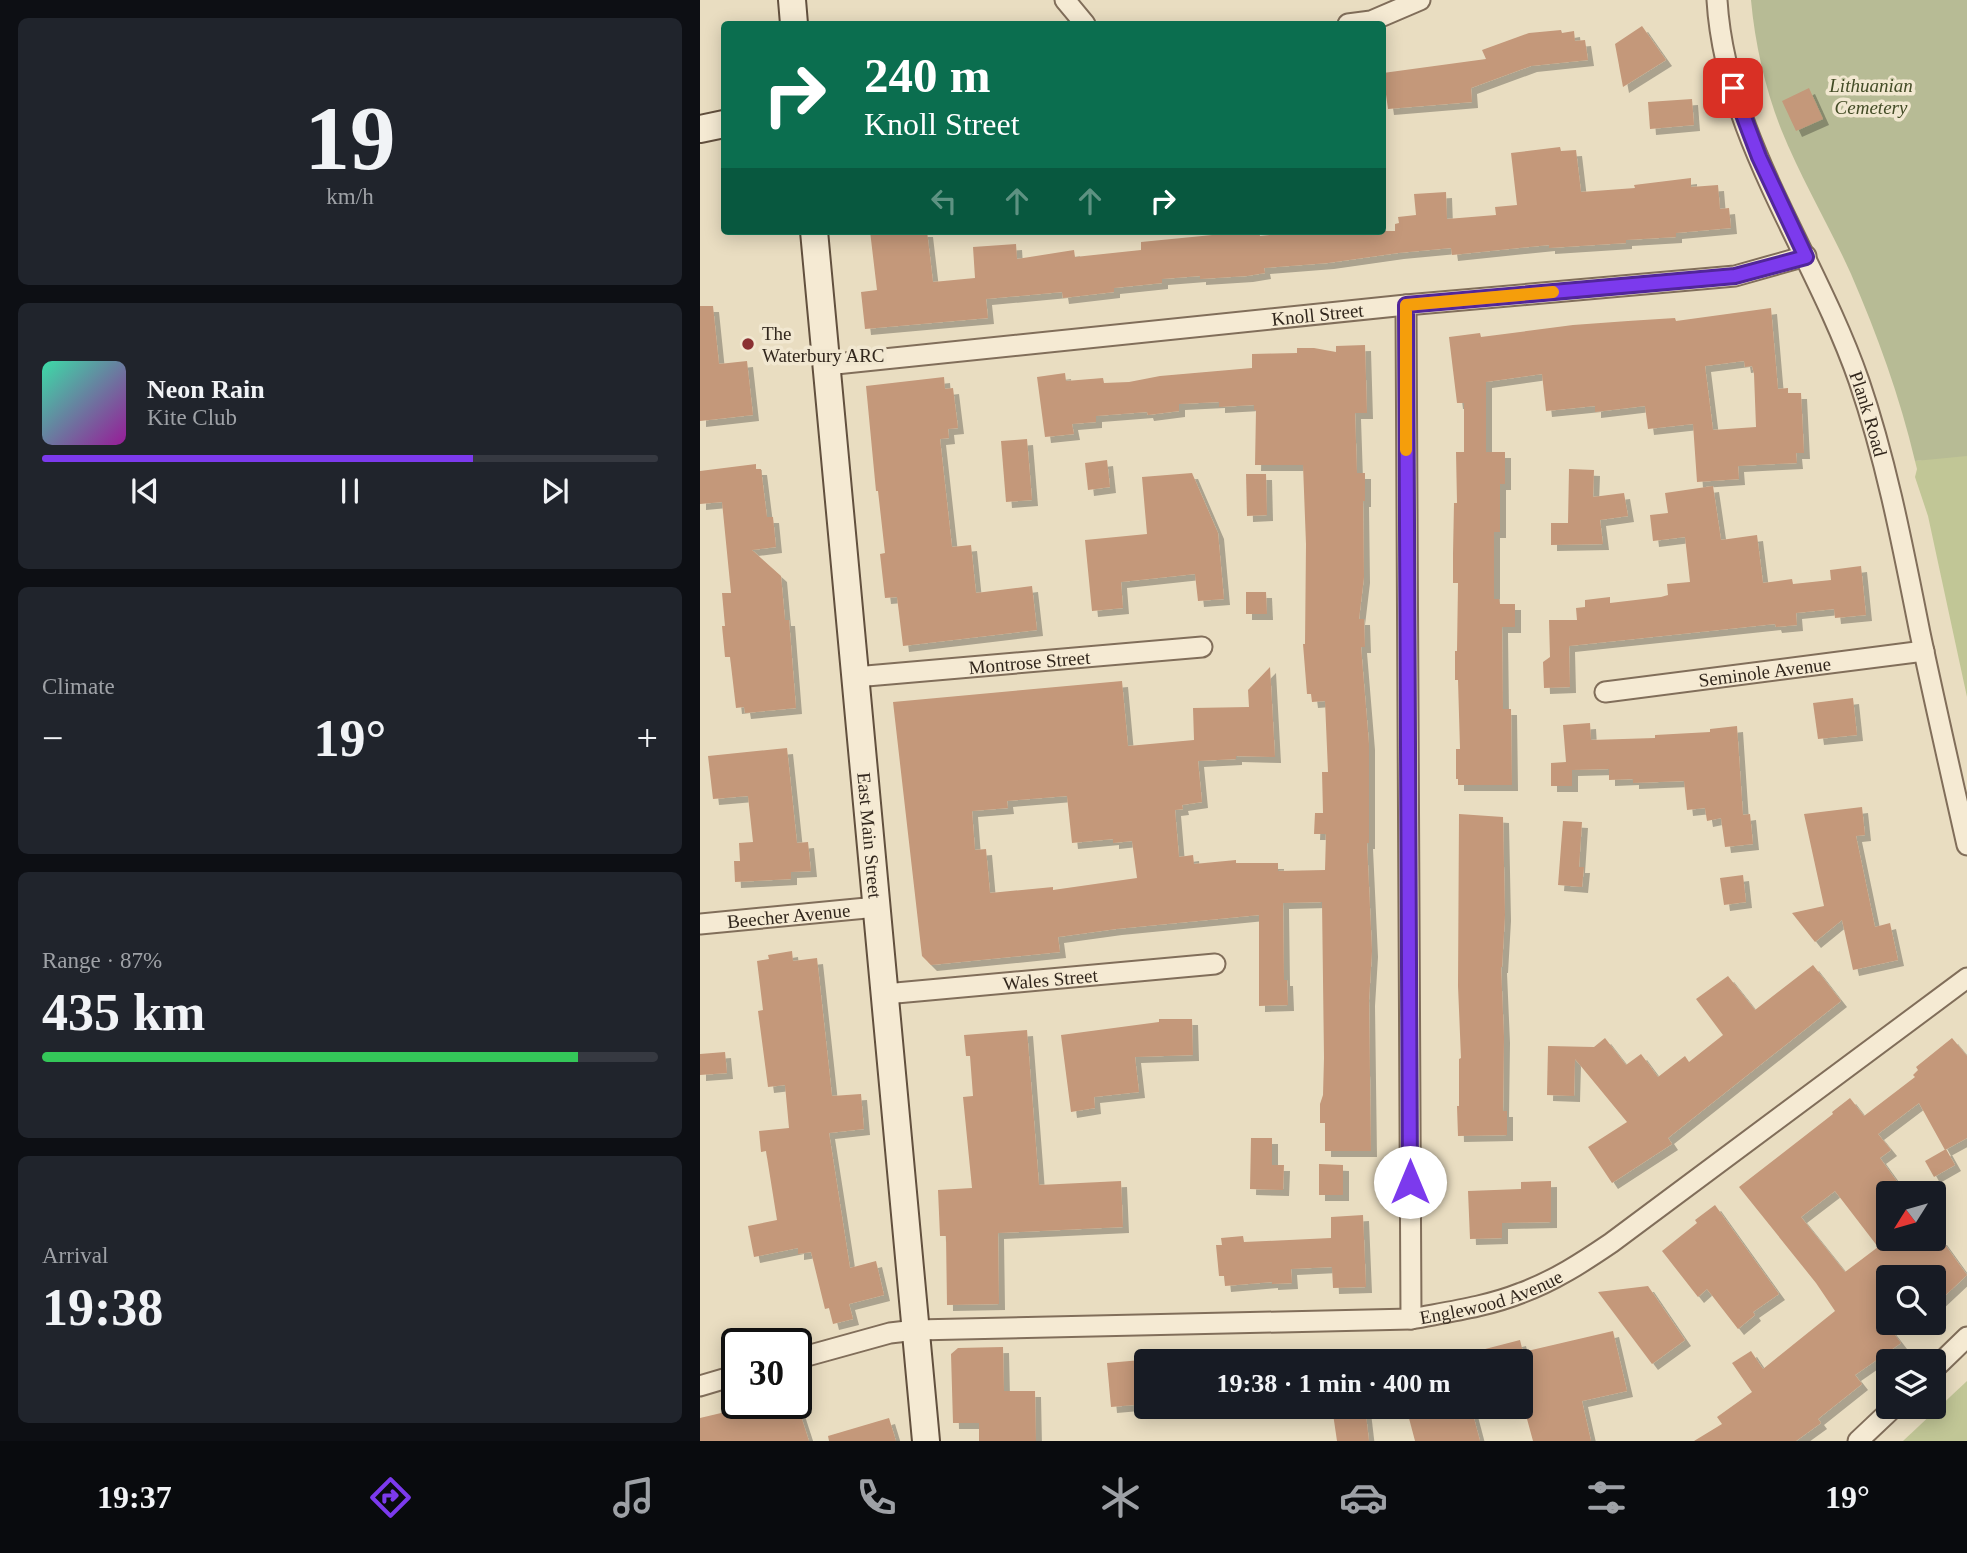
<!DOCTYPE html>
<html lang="en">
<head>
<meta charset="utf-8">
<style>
  :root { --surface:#171b24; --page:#20242c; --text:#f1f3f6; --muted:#9ea1a6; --line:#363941; --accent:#7c3aed }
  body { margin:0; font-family:Georgia,serif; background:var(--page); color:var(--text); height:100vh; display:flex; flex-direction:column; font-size:26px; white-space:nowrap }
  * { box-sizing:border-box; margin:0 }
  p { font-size:23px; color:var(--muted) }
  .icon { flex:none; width:38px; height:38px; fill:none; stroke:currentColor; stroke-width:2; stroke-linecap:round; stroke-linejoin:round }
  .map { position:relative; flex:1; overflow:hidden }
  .drawer { display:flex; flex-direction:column; gap:18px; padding:18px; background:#0d0f14; width:700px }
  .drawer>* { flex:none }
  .guide { position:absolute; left:21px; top:21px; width:665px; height:214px; border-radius:7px; box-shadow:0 4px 18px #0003; background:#0b6e4f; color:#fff; overflow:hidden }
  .needle { width:46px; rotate:233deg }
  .buttons { position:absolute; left:1176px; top:1181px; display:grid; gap:14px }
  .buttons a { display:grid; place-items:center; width:70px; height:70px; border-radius:7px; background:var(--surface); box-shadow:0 4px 18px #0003; font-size:35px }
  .speed { position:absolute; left:21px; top:1328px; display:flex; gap:14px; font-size:35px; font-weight:700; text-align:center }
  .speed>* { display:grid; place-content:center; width:91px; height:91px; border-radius:50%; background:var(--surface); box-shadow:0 4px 18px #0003; line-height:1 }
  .speed .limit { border:4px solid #111; border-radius:10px; background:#fff; color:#111 }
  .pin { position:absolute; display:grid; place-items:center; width:60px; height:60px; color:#fff; margin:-30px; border-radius:14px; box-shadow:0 4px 10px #0006 }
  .me { position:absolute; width:77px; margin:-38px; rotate:0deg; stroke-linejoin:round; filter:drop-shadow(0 0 5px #0008) }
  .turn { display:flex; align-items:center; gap:24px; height:147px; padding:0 28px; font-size:32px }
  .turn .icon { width:91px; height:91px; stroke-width:2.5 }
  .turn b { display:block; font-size:49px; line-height:60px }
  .lanes { display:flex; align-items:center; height:66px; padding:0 28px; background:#0003; justify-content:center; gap:35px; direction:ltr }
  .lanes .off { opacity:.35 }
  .big { font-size:52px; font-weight:700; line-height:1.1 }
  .drawer .widget { flex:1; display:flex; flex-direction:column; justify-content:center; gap:10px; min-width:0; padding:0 24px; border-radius:10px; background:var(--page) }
  .drawer .dial { align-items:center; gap:0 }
  .dial b { font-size:91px; line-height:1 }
  .song { display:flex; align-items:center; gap:21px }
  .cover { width:84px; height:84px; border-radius:10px; background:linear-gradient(135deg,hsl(160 70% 55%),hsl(300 70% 35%)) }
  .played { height:7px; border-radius:4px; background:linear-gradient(90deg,var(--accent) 70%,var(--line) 70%) }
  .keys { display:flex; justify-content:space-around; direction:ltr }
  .heat { display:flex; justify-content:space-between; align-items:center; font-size:38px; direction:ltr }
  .charge { height:10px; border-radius:5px; background:linear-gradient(90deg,#34c759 87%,var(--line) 0) }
  .trip { position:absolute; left:434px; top:1349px; width:399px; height:70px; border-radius:7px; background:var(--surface); box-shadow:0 4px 18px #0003; font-weight:700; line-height:70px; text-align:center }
  .tabs { display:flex; height:112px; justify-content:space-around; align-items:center; background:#090b0e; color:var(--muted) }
  .tabs .icon { width:49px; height:49px }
  .tabs .active { color:var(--accent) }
  .tabs b { font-size:32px; color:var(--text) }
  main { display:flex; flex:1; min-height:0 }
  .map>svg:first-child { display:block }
  .green { fill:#c1c696 }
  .cemetery { fill:#b7bb95 }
  .building { fill:#c4987a; fill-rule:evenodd; filter:url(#shadow) }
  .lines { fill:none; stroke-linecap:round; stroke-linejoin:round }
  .minor-casing { stroke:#816e5a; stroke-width:23 }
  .secondary-casing { stroke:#62503e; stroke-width:30 }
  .minor { stroke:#f5ead3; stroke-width:19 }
  .secondary { stroke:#f5ead3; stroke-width:26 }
  .route-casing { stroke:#51269a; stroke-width:18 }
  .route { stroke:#7c3aed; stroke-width:12 }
  .slow { stroke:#f59e0b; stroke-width:12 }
  .poi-dot { fill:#8a3032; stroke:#f1e7d0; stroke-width:2.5 }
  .labels { text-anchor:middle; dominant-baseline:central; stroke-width:7; stroke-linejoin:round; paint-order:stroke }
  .park-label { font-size:19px; font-style:italic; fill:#434c26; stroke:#f1e7d0 }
  .street-label { font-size:19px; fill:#32271d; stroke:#f1e7d0 }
  .poi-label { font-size:19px; fill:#32271d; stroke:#f1e7d0; text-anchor:start }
</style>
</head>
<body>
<main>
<section class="drawer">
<div class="widget dial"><b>19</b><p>km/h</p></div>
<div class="widget">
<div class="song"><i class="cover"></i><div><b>Neon Rain</b><p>Kite Club</p></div></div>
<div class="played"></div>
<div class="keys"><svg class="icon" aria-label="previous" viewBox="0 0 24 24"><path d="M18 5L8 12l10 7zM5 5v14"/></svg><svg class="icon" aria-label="pause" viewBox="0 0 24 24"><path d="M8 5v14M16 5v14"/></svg><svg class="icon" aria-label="next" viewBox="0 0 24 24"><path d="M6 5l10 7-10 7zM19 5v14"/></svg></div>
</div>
<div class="widget"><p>Climate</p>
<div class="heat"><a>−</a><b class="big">19°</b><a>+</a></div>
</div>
<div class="widget"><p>Range · 87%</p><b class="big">435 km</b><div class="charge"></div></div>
<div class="widget"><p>Arrival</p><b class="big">19:38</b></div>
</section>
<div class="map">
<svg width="1267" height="1441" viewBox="0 0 1267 1441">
  <defs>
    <filter id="shadow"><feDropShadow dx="6" dy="6" stdDeviation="0" flood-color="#0004"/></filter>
  </defs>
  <rect width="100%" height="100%" fill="#e9ddc1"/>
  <g class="green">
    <path d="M1267,438V697L1228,516L1215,477L1217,469L1215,461L1222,460Z"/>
    <path d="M1267,1381V1441H1203Z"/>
  </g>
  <path class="cemetery" d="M1051,0H1267V456L1215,461C1200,397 1177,334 1151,274C1129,225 1101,179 1081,129C1065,88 1055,44 1051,0Z"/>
  <g class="building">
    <path d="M942,26L966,60L923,87L915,44Z"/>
    <path d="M861,30L862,33L874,31L875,41L885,40L888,60L831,66L771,88L772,102L688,109L683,73L786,59L782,50L829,33Z"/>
    <path d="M1109,88L1123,119L1096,131L1082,101Z"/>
    <path d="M992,99L994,125L950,129L948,102Z"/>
    <path d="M860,147L861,151L876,150L881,192L935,188L934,185L991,178V187L1018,185L1020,209L1029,208L1031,228L976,233V237L926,240V243L849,248V245L752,255L751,248L698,253L628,263L564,268L565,273L547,276L500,279V276L462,279V283L414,288V292L363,298L362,292L286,299L288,318L165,329L161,292L177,290L170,231H227L233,282L275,278L273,247L316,244L317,259L374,250L375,257L441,250V242L553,231H559L560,236L605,231H695V224L699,223L698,217L716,215L714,194L746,192L747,219L796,215L795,207L817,205L811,153Z"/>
    <path d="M0,306H13L19,364L47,361L53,415L0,421Z"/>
    <path d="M1071,308L1078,389L1088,388V393H1101L1104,453H1096L1097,463L1038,466L1039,479L997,482L993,424L948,429L945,406L895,412V406L846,411L842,374L786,382V452H805V484H800V532H794V599H799L800,604H815V627H802L803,709H811L812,785H758V779H756V749H760L758,680H755V651H757L758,583H753V554L754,503H757L756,452H764V403H757L749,337L780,333L781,337L873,325L928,321L975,318L976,321ZM1044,361L1045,367L1052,366L1054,374L1056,427L1013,430L1005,366Z"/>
    <path d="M665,345L667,413H655L657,473H665V501H663L664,577L659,619H664L665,647H661L669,744V843H667L672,951L669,1000L671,1151H625V1123H620V1104L623,1095L624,1058L622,902L583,903L584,980H587L588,1005L559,1006V915L416,929L358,937L360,952L231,965L222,956L193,702L422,681L428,746L494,740L493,708L549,707L548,690L570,667L575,757L536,756V759L498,761L502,802L482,805L483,809L475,810L479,857L493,855L494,864L536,860V863H578V871L625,870L626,834H614L615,813H623L622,772H628L625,701L612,702L611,694H607L603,644H605L606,544L603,465H555L556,410H554V405L519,407V402L479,404V411L448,415L447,412L396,416V422L372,424L374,434L345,437L337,377L365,373L366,381L403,378L404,383L429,382L460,376L552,368V354L597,353V348H614L636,352V346ZM367,796L372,843L413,839V843L432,841L437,878L353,890V887L290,893L286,849L275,850L272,811L308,808L307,801Z"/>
    <path d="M244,377L245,389L253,388L258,428L248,429L249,438L240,439L252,547L271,545L276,593L332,586L337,630L203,646L197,597L185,598L180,554L185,553L178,491H176L166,386Z"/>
    <path d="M327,439L332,500L306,502L301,441Z"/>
    <path d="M407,460L410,487L388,490L385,463Z"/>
    <path d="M56,464V469H61L67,517H73L76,547L52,550L81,576L85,620H89L96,708L45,713L44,707L36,708L30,657H25L22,626H25L22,593H31L22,502L0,504V471Z"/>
    <path d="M869,469L894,470L893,497L924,493L928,516L900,520L903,544L851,545V523H868Z"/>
    <path d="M492,473L518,533L524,599L498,601L495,574L421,582L423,608L392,611L385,540L447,534L442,477Z"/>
    <path d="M546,474H566L567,515L547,516Z"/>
    <path d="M1013,486L1021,540L1057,535L1063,583L1092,579L1093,584L1131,580L1130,570L1161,566L1166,615L1135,618L1134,609L1096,613L1097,625L1076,627L1075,624L869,646L870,687L844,688L843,662L850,657L849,620H877L876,608L885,607V600L910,597V603L961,597L968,595L967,584L990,582L985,537L953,541L950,515L968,513L965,493Z"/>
    <path d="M546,592H566L567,614H546Z"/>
    <path d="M1153,698L1157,735L1118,739L1113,703Z"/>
    <path d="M890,723L891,740L955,738V735L1010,732V729L1037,726L1043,815L1050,814L1053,844L1025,847L1021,818L1007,821L1005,808L987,810L984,781L933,783V779L909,780V769L872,770V786H851V763L866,762L863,725Z"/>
    <path d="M87,748L97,843L108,842L111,871L91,872V879L35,882L34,861H40L39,843L53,842L48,796L13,799L8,756Z"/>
    <path d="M1162,807L1165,835L1156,836L1175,927L1190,923L1198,960L1153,970L1142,920L1115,942L1092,913L1124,906L1104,814Z"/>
    <path d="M759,814L803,817L805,915L802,967H801L804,1037L803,1111H807V1135L758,1136L757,1106H759V1059L761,1058L758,986Z"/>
    <path d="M863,821L882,822L879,867H884L882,887L858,885Z"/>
    <path d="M1043,875L1046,902L1024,905L1020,878Z"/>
    <path d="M92,951L93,961L117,958L132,1096L161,1094L164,1129L129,1133L150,1268L176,1261L184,1295L149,1304L153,1319L133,1324L129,1308L125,1309L111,1252L98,1254V1248L54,1257L48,1226L77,1220L66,1151L61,1152L59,1131L89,1128L85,1085L68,1087L58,1011L63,1010L57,961L69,959L68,955Z"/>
    <path d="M1113,965L1141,1001L968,1138L972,1144L912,1183L888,1147L927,1122L875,1059L874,1096L847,1095L848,1046L894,1047L905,1038L926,1065L941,1054L958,1077L985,1056L989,1062L1023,1035L996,999L1028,976L1055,1010Z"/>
    <path d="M459,1019H492L493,1055L435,1057L439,1092L394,1097L395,1108L371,1112L361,1035L459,1022Z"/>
    <path d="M327,1030L339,1185L421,1181L423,1227L298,1233L299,1304L247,1305L246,1236H240L238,1190L272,1188L263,1097L273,1096L270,1056H266L264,1035Z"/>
    <path d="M1252,1038L1267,1056V1138L1245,1150L1219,1103L1178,1134L1191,1150L1180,1158L1206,1194H1188V1239H1241L1267,1275L1234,1306V1278H1188V1326L1201,1343L1155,1375L1162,1384L1118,1419L1121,1423L1096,1441H994L1022,1424L1017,1417L1052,1392L1032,1363L1051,1351L1063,1369L1135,1311L1116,1283L1039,1187L1133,1114L1132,1112L1150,1098L1164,1116L1215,1077L1213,1075L1218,1070L1216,1067ZM1135,1191L1178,1247L1145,1272L1101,1217Z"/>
    <path d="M25,1052L27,1073L0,1075V1054Z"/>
    <path d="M551,1138H572V1165H584L583,1190L550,1189Z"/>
    <path d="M1246,1149L1255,1165L1234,1177L1225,1161Z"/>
    <path d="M619,1164L643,1165V1195H619Z"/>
    <path d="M851,1181V1222L802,1223V1238L770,1239L768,1191L821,1189V1182Z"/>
    <path d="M1015,1205L1079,1294L1053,1312L1055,1315L1038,1329L1007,1289L998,1297L962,1251L997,1223L995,1220Z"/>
    <path d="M663,1215L666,1287L633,1288L632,1267L591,1269L592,1283L572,1284V1282L525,1286L524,1276H519L516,1245H522L521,1238L543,1236L544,1242L631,1238V1217Z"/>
    <path d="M948,1286L985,1340L952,1364L898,1292Z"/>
    <path d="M913,1331L927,1391L882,1401L891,1441H833L821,1397V1362H763L762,1355L820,1340L823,1352Z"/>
    <path d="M303,1347L304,1391H335L336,1441H279V1423H253L251,1354L258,1348Z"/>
    <path d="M441,1360L445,1404L411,1407L407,1363Z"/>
    <path d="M59,1404H97L109,1441H0V1418Z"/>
    <path d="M632,1407H665L669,1441H637Z"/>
    <path d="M706,1407H771L780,1441H715Z"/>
    <path d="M189,1418L196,1441H129L128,1436Z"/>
  </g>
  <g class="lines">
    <g class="minor-casing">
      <g id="minor">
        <path d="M365,0L385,24"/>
        <path id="s1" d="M1017,0C1025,136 1115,254 1159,381C1187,463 1203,548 1220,633C1235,704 1251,774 1267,845"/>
        <path d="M648,24L671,21L720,0"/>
        <path d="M706,305L711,1319"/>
        <path id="s2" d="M126,365L706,305L1035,276L1106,256"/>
        <path id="s3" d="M155,677L502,647"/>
        <path id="s4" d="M905,692L1224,651"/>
        <path id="s5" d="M0,924L177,907"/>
        <path id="s6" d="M185,994L515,964"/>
        <path id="s7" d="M96,1359L190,1333L216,1330L711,1319C747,1312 786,1307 821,1293C854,1281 883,1262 911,1243L1267,978"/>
        <path d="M1234,1369L1267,1337"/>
        <path d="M0,1386L37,1375"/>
        <path d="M1158,1441L1194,1407"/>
      </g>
    </g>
    <g class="secondary-casing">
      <g id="secondary">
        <path d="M92,0L94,24"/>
        <path d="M0,129L24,124"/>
        <path id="s8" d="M114,231L226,1441"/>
      </g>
    </g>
    <use href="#minor" class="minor"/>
    <use href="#secondary" class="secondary"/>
  </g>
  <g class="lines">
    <g class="route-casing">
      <path id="route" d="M710,1182L706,305L1035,276L1106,257L1059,157L1033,88"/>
    </g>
    <use href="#route" class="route"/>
    <path class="slow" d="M706,450V305L853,292"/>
  </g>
  <circle class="poi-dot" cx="48" cy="344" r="7"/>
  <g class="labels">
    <g class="park-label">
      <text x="1171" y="85">Lithuanian<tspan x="1171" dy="22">Cemetery</tspan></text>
    </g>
    <g class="street-label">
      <text stroke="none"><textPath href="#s2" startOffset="494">Knoll Street</textPath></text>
      <text stroke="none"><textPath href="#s1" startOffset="443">Plank Road</textPath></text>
      <text stroke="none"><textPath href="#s3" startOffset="175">Montrose Street</textPath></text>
      <text stroke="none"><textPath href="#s4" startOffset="161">Seminole Avenue</textPath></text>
      <text stroke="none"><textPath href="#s8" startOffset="607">East Main Street</textPath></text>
      <text stroke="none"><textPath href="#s5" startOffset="89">Beecher Avenue</textPath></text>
      <text stroke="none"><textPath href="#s6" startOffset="166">Wales Street</textPath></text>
      <text stroke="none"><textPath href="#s7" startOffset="702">Englewood Avenue</textPath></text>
    </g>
    <g class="poi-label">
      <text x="62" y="333">The<tspan x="62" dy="22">Waterbury ARC</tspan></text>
    </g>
  </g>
</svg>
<div class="buttons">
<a><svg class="needle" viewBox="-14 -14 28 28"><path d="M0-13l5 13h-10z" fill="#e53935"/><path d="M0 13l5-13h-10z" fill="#9ea1a6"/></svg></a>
<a><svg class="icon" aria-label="search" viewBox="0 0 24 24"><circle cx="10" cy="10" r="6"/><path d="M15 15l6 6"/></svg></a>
<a><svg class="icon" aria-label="layers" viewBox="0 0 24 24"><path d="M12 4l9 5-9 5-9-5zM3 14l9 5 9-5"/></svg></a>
</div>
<div class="speed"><div class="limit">30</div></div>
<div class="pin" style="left:1033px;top:88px;background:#d93025"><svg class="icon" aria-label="arrive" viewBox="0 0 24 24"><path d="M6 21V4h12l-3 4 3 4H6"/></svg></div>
<svg class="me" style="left:710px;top:1182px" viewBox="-20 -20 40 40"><circle r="19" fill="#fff"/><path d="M0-13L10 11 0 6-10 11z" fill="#7c3aed"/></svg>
<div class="trip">19:38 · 1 min · 400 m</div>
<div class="guide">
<div class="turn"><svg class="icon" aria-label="right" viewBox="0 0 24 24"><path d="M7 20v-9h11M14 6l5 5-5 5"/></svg><div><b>240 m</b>Knoll Street</div></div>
<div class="lanes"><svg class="icon off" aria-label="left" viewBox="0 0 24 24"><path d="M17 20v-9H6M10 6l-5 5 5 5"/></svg><svg class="icon off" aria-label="ahead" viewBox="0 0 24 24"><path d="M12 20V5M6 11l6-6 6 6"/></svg><svg class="icon off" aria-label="ahead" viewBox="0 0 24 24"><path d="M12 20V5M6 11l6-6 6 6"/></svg><svg class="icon" aria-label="right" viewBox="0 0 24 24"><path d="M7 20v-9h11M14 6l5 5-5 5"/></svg></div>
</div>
</div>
</main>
<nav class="tabs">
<b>19:37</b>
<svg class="icon active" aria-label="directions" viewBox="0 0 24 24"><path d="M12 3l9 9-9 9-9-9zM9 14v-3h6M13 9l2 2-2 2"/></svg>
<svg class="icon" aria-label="music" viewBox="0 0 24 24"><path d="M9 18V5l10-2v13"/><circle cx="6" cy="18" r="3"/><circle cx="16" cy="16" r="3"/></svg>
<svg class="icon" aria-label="phone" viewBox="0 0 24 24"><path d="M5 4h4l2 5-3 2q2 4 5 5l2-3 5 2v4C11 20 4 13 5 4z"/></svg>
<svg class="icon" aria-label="climate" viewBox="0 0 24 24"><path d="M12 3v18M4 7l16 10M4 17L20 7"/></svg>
<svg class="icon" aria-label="car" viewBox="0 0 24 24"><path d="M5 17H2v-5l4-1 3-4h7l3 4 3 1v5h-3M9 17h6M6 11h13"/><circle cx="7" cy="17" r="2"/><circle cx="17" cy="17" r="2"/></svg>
<svg class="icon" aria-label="filters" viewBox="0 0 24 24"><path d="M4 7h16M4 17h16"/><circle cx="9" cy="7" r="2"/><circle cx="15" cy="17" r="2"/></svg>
<b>19°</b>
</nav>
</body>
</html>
